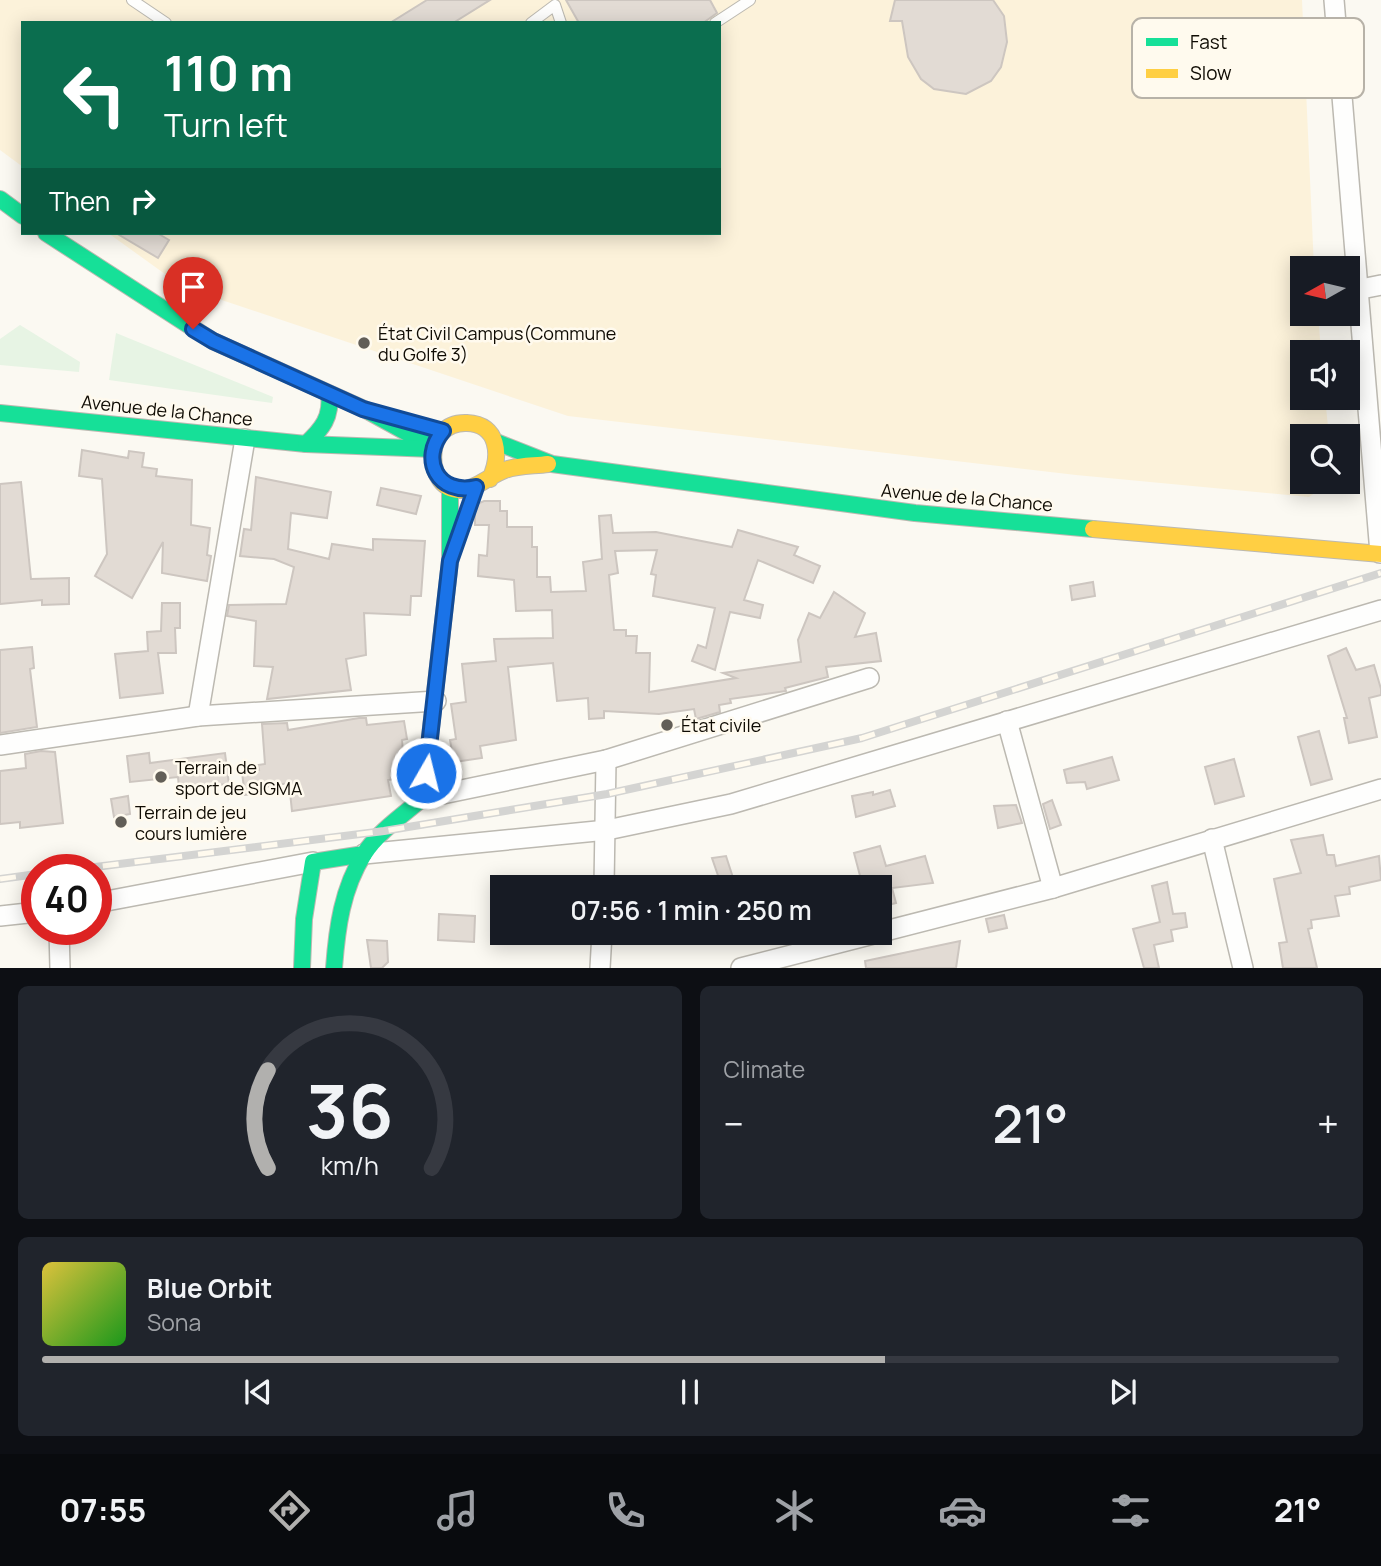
<!DOCTYPE html>
<html lang="en">
<head>
<meta charset="utf-8">
<style>
  :root { --surface:#171b24; --page:#20242c; --text:#f1f3f6; --muted:#9ea1a6; --line:#363941; --accent:#b1b0ae }
  body { margin:0; font-family:Manrope,sans-serif; background:var(--page); color:var(--text); height:100vh; display:flex; flex-direction:column; font-size:26px; white-space:nowrap }
  * { box-sizing:border-box; margin:0 }
  p { font-size:23px; color:var(--muted) }
  .icon { flex:none; width:38px; height:38px; fill:none; stroke:currentColor; stroke-width:2; stroke-linecap:round; stroke-linejoin:round }
  .map { position:relative; height:968px; overflow:hidden }
  .side { display:flex; flex-direction:column; gap:18px; padding:18px; background:#0d0f14; flex:1 }
  .side>* { flex:none }
  .banner { position:absolute; left:21px; top:21px; width:700px; height:214px; border-radius:0px; box-shadow:0 4px 18px #0003; background:#0b6e4f; color:#fff; overflow:hidden }
  .needle { width:46px; rotate:262deg }
  .fabs { position:absolute; left:1290px; top:256px; display:grid; gap:14px }
  .fabs a { display:grid; place-items:center; width:70px; height:70px; border-radius:0px; background:var(--surface); box-shadow:0 4px 18px #0003; font-size:35px }
  .speed { position:absolute; left:21px; top:854px; display:flex; gap:14px; font-size:35px; font-weight:700; text-align:center }
  .speed>* { display:grid; place-content:center; width:91px; height:91px; border-radius:50%; background:var(--surface); box-shadow:0 4px 18px #0003; line-height:1 }
  .speed .limit { border:10px solid #d22; background:#fff; color:#111 }
  .pin { position:absolute; display:grid; place-items:center; width:60px; height:60px; color:#fff; margin:-72px -30px; border-radius:50% 50% 50% 0; rotate:-45deg; box-shadow:0 0 7px #0007 }
  .pin .icon { rotate:45deg }
  .me { position:absolute; width:77px; margin:-38px; rotate:8deg; stroke-linejoin:round; filter:drop-shadow(0 0 5px #0008) }
  .turn { display:flex; align-items:center; gap:24px; height:147px; padding:0 28px; font-size:32px }
  .turn .icon { width:91px; height:91px; stroke-width:2.5 }
  .turn b { display:block; font-size:49px; line-height:60px }
  .then { display:flex; align-items:center; height:66px; padding:0 28px; background:#0003; gap:14px; font-size:26px }
  .big { font-size:52px; font-weight:600; line-height:1.1 }
  .side .card { flex:1; display:flex; flex-direction:column; justify-content:center; gap:10px; min-width:0; padding:0 24px; border-radius:10px; background:var(--page) }
  .side .dial { align-items:center; gap:0 }
  .dial svg { height:182px; overflow:visible; fill:none; stroke:var(--line); stroke-width:7; stroke-linecap:round; text-anchor:middle }
  .dial text { fill:var(--text); stroke:none }
  .song { display:flex; align-items:center; gap:21px }
  .cover { width:84px; height:84px; border-radius:10px; background:linear-gradient(135deg,hsl(50 70% 55%),hsl(120 70% 35%)) }
  .played { height:7px; border-radius:4px; background:linear-gradient(90deg,var(--accent) 65%,var(--line) 65%) }
  .keys { display:flex; justify-content:space-around; direction:ltr }
  .heat { display:flex; justify-content:space-between; align-items:center; font-size:38px; direction:ltr }
  .side .tiles { flex:1; display:grid; gap:18px; grid-template-columns:1fr 1fr }
  .card:last-child { grid-column:span 2 }
  .trip { position:absolute; left:490px; top:875px; width:402px; height:70px; border-radius:0px; background:var(--surface); box-shadow:0 4px 18px #0003; font-weight:600; line-height:70px; text-align:center }
  .tab-bar { display:flex; height:112px; justify-content:space-around; align-items:center; background:#090b0e; color:var(--muted) }
  .tab-bar .icon { width:49px; height:49px }
  .tab-bar .active { color:var(--accent) }
  .tab-bar b { font-size:32px; color:var(--text) }
  .map>svg:first-child { display:block }
  .built { fill:#fcf2da }
  .green { fill:#e7f4e4 }
  .building { fill:#e2dbd4; stroke:#cdc6c0; stroke-width:2 }
  .lines { fill:none; stroke-linecap:round; stroke-linejoin:round }
  .lane-casing { stroke:#bcb9b1; stroke-width:12 }
  .street-casing { stroke:#bcb9b1; stroke-width:22 }
  .fast-casing { stroke:#bcb9b1; stroke-width:18 }
  .slow-casing { stroke:#bcb9b1; stroke-width:18 }
  .lane { stroke:#fefefd; stroke-width:10 }
  .street { stroke:#fefefd; stroke-width:19 }
  .fast { stroke:#16e098; stroke-width:16 }
  .slow { stroke:#ffcf43; stroke-width:16 }
  .rail-casing { stroke:#d4d4d2; stroke-width:8 }
  .rail { stroke:#fffaee; stroke-width:5; stroke-dasharray:16; stroke-linecap:butt }
  .route-casing { stroke:#114b97; stroke-width:18 }
  .route { stroke:#1a73e8; stroke-width:12 }
  .poi-dot { fill:#625e57; stroke:#fffaee; stroke-width:2.5 }
  .labels { text-anchor:middle; dominant-baseline:central; stroke-width:5; stroke-linejoin:round; paint-order:stroke }
  .poi-label { font-size:18px; fill:#0f0b03; stroke:#fffaee; text-anchor:start }
  .street-label { font-size:18px; fill:#0f0b03; stroke:#fffaee }
  .key { fill:#fffaee; stroke:#b7b2a8; stroke-width:2 }
  .key-label { font-size:19px; fill:#0f0b03 }
</style>
</head>
<body>
<div class="map">
<svg width="1381" height="968" viewBox="0 0 1381 968">
  <rect width="100%" height="100%" fill="#fbf9f2"/>
  <path class="built" d="M0,0H1302L1314,268H1302V313H1318L1321,352H1302V397H1325L1329,436H1302V481H1332L1309,497L1076,475L568,416L183,287L108,233H719V23H23V167L0,150Z"/>
  <g class="green">
    <path d="M20,325L80,362L79,372L0,365V339Z"/>
    <path d="M116,333L273,397L272,403L109,380Z"/>
  </g>
  <g class="building">
    <path d="M427,0H490L453,23H390Z"/>
    <path d="M566,0H710L717,13L703,23H579Z"/>
    <path d="M895,0H993L1004,16L1007,42L1001,67L991,81L966,94L934,89L921,79L908,57L902,21H890Z"/>
    <path d="M116,233H157L169,240L158,258Z"/>
    <path d="M82,450L128,458L129,451L144,453L142,467L157,469L156,476L192,480L191,525L210,528L207,555L211,556L207,581L162,573L163,542L132,598L95,576L107,554L102,479L79,476Z"/>
    <path d="M256,477L331,492L327,518L291,513L288,549L329,559L332,544L373,550V539L425,541L421,596H411L410,615L364,613L366,655L346,659L351,690L267,699L273,667L254,666L256,621L227,616L229,605L286,604L294,567L274,559L240,556L244,529L251,530Z"/>
    <path d="M21,482L31,579L69,578V604L42,605V600L0,604V484Z"/>
    <path d="M381,488L421,496L416,514L377,505Z"/>
    <path d="M484,501H500V511H507V527H532V547H537V577H550L551,592L586,591L583,562L602,559L599,516L611,515L613,533L656,532L732,547L738,530L798,547L794,555L820,566L813,583L758,560L744,600L763,605L760,618L730,612L715,670L692,661L698,645L706,648L715,608L653,596L656,575L651,574L657,550L615,551L618,573L609,575L614,630H626V636H637L636,653H650L649,692L736,678L723,673L801,662L798,640L809,613L820,618L834,592L865,613L855,637L876,633L881,661L826,667L828,677L785,688L786,691L730,699L731,703L719,705L720,712L696,719L694,709L659,714L604,711V718L589,719L588,698L557,701L553,663L508,667L516,740L480,746L482,758L454,762L450,740L456,739L451,704L466,702L462,664L496,661L494,639L553,638L552,610L516,611L514,580L478,576L479,555L487,556L489,525H475V511L477,504Z"/>
    <path d="M1093,582L1095,596L1072,600L1070,586Z"/>
    <path d="M162,603H180V628H175L176,653H158L163,693L120,698L115,654L148,651L147,632L161,631Z"/>
    <path d="M32,647L34,668L30,669L37,727L0,733V650Z"/>
    <path d="M1346,648L1356,670L1374,665L1381,689V695L1369,698L1377,737L1349,743L1344,718H1347L1328,656Z"/>
    <path d="M359,718H366L367,725L404,721L407,739L402,740L403,752L398,753L401,778L388,780L391,796L292,811L289,783L260,788L261,793L245,795L242,773L259,770L258,765L265,764L262,724L287,723L288,730Z"/>
    <path d="M1319,731L1332,779L1311,785L1298,737Z"/>
    <path d="M41,751L55,752L63,823L20,828V822L0,824V771L26,768L25,754Z"/>
    <path d="M149,753L150,763L225,753L229,784L179,788L178,777L130,782L127,756Z"/>
    <path d="M1112,757L1119,780L1087,789L1085,782L1067,783L1064,770Z"/>
    <path d="M1234,759L1244,796L1215,804L1205,767Z"/>
    <path d="M890,790L895,806L856,817L852,796L873,792V795Z"/>
    <path d="M128,796L130,814L114,817L111,799Z"/>
    <path d="M1052,800L1061,825L1050,829L1043,804Z"/>
    <path d="M1016,805L1022,823L998,828L994,806Z"/>
    <path d="M1323,835L1327,855H1334L1336,866L1379,856L1381,880L1349,887L1350,894L1335,896L1339,916L1311,920L1312,928L1308,929L1317,968H1283L1279,943L1287,942L1274,879L1301,873L1291,840Z"/>
    <path d="M880,846L886,866L925,856L933,883L892,888L896,903L880,907V887H863L854,853Z"/>
    <path d="M726,856L736,887H722L712,858Z"/>
    <path d="M1167,882L1173,914L1185,913L1187,927L1171,930L1173,941L1154,945L1159,968H1144L1133,929L1160,922L1152,886Z"/>
    <path d="M439,914L475,916L474,942L438,940Z"/>
    <path d="M1004,915L1007,928L989,932L986,919Z"/>
    <path d="M367,940L387,941L388,962L382,968H371Z"/>
    <path d="M960,941L956,968H866L865,961Z"/>
  </g>
  <g class="lines">
    <g class="lane-casing">
      <g id="lane">
        <path d="M132,0L166,23"/>
        <path d="M531,23L555,5L561,23"/>
        <path d="M715,23L750,0"/>
      </g>
    </g>
    <g class="street-casing">
      <g id="street">
        <path d="M1334,0L1380,553"/>
        <path d="M1356,290L1381,285"/>
        <path d="M198,716L245,439"/>
        <path d="M1007,721L1053,888"/>
        <path d="M0,745L198,716L436,701"/>
        <path d="M423,798L606,760L869,678"/>
        <path d="M1212,839L1243,968"/>
        <path d="M364,854L607,830L731,804L1381,610"/>
        <path d="M604,887L606,760"/>
        <path d="M96,903L313,862"/>
        <path d="M0,916L37,912"/>
        <path d="M59,929L60,968"/>
        <path d="M600,968L602,933"/>
        <path d="M741,968L1053,888L1381,789"/>
      </g>
    </g>
    <g class="fast-casing">
      <g id="fast">
        <path d="M0,199L23,216"/>
        <path d="M46,233L213,341L364,409L433,447"/>
        <path d="M0,413L306,444L433,449"/>
        <path d="M496,442L552,464L915,513L1093,529"/>
        <path d="M306,444C322,429 332,417 329,394"/>
        <path d="M302,968L304,919L313,862L364,854"/>
        <path d="M334,968C337,928 342,889 364,854C378,832 403,815 423,798L450,561V487"/>
      </g>
    </g>
    <g class="slow-casing">
      <g id="slow">
        <path d="M490,479C501,456 499,424 467,423C421,421 425,492 461,490C477,489 490,475 505,470C519,465 534,466 548,464"/>
        <path d="M1093,529L1381,554"/>
      </g>
    </g>
    <use href="#lane" class="lane"/>
    <use href="#street" class="street"/>
    <use href="#fast" class="fast"/>
    <use href="#slow" class="slow"/>
    <g class="rail-casing">
      <g id="rail">
        <path d="M71,870L384,831L607,794L862,738L1381,573"/>
        <path d="M0,879L37,874"/>
      </g>
    </g>
    <use href="#rail" class="rail"/>
  </g>
  <g class="lines">
    <g class="route-casing">
      <path id="route" d="M193,329L213,341L363,409L443,431C419,459 438,496 476,487L450,561L426,773"/>
    </g>
    <use href="#route" class="route"/>
  </g>
  <g class="poi-dot">
    <circle cx="364" cy="343" r="7"/>
    <circle cx="667" cy="725" r="7"/>
    <circle cx="161" cy="777" r="7"/>
    <circle cx="121" cy="822" r="7"/>
  </g>
  <g class="labels">
    <g class="poi-label">
      <text x="378" y="333">État Civil Campus(Commune<tspan x="378" dy="21">du Golfe 3)</tspan></text>
      <text x="681" y="725">État civile</text>
      <text x="175" y="767">Terrain de<tspan x="175" dy="21">sport de SIGMA</tspan></text>
      <text x="135" y="812">Terrain de jeu<tspan x="135" dy="21">cours lumière</tspan></text>
    </g>
    <g class="street-label">
      <text transform="translate(167 410) rotate(6)">Avenue de la Chance</text>
      <text transform="translate(967 497) rotate(5)">Avenue de la Chance</text>
    </g>
  </g>
  <rect x="1132" y="18" width="232" height="80" rx="10" class="key"/>
  <rect x="1146" y="38" width="32" height="8" fill="#16e098"/>
  <rect x="1146" y="69" width="32" height="9" fill="#ffcf43"/>
  <g class="key-label">
    <text x="1190" y="49">Fast</text>
    <text x="1190" y="80">Slow</text>
  </g>
</svg>
<div class="fabs">
<a><svg class="needle" viewBox="-14 -14 28 28"><path d="M0-13l5 13h-10z" fill="#e53935"/><path d="M0 13l5-13h-10z" fill="#9ea1a6"/></svg></a>
<a><svg class="icon" aria-label="sound" viewBox="0 0 24 24"><path d="M4 9h4l5-4v14l-5-4H4zM17 9q2 3 0 6"/></svg></a>
<a><svg class="icon" aria-label="search" viewBox="0 0 24 24"><circle cx="10" cy="10" r="6"/><path d="M15 15l6 6"/></svg></a>
</div>
<div class="speed"><div class="limit">40</div></div>
<div class="pin" style="left:193px;top:329px;background:#d93025"><svg class="icon" aria-label="arrive" viewBox="0 0 24 24"><path d="M6 21V4h12l-3 4 3 4H6"/></svg></div>
<svg class="me" style="left:426px;top:773px" viewBox="-20 -20 40 40"><circle r="17" fill="#1a73e8" stroke="#fff" stroke-width="3"/><path d="M0-11L8 9 0 5-8 9z" fill="#fff"/></svg>
<div class="trip">07:56 · 1 min · 250 m</div>
<div class="banner">
<div class="turn"><svg class="icon" aria-label="left" viewBox="0 0 24 24"><path d="M17 20v-9H6M10 6l-5 5 5 5"/></svg><div><b>110 m</b>Turn left</div></div>
<div class="then">Then<svg class="icon" aria-label="right" viewBox="0 0 24 24"><path d="M7 20v-9h11M14 6l5 5-5 5"/></svg></div>
</div>
</div>
<section class="side">
<div class="tiles">
<div class="card dial"><svg viewBox="0 0 100 80">
<path d="M14 69A42 42 0 1 1 86 69"/>
<path d="M14 69A42 42 0 0 1 14 26" stroke="#b1b0ae"/>
<text x="50" y="56" font-size="32" font-weight="700">36</text>
<text x="50" y="72" font-size="11">km/h</text>
</svg></div>
<div class="card"><p>Climate</p>
<div class="heat"><a>−</a><b class="big">21°</b><a>+</a></div>
</div>
<div class="card">
<div class="song"><i class="cover"></i><div><b>Blue Orbit</b><p>Sona</p></div></div>
<div class="played"></div>
<div class="keys"><svg class="icon" aria-label="previous" viewBox="0 0 24 24"><path d="M18 5L8 12l10 7zM5 5v14"/></svg><svg class="icon" aria-label="pause" viewBox="0 0 24 24"><path d="M8 5v14M16 5v14"/></svg><svg class="icon" aria-label="next" viewBox="0 0 24 24"><path d="M6 5l10 7-10 7zM19 5v14"/></svg></div>
</div>
</div>
</section>
<nav class="tab-bar">
<b>07:55</b>
<svg class="icon active" aria-label="directions" viewBox="0 0 24 24"><path d="M12 3l9 9-9 9-9-9zM9 14v-3h6M13 9l2 2-2 2"/></svg>
<svg class="icon" aria-label="music" viewBox="0 0 24 24"><path d="M9 18V5l10-2v13"/><circle cx="6" cy="18" r="3"/><circle cx="16" cy="16" r="3"/></svg>
<svg class="icon" aria-label="phone" viewBox="0 0 24 24"><path d="M5 4h4l2 5-3 2q2 4 5 5l2-3 5 2v4C11 20 4 13 5 4z"/></svg>
<svg class="icon" aria-label="climate" viewBox="0 0 24 24"><path d="M12 3v18M4 7l16 10M4 17L20 7"/></svg>
<svg class="icon" aria-label="car" viewBox="0 0 24 24"><path d="M5 17H2v-5l4-1 3-4h7l3 4 3 1v5h-3M9 17h6M6 11h13"/><circle cx="7" cy="17" r="2"/><circle cx="17" cy="17" r="2"/></svg>
<svg class="icon" aria-label="filters" viewBox="0 0 24 24"><path d="M4 7h16M4 17h16"/><circle cx="9" cy="7" r="2"/><circle cx="15" cy="17" r="2"/></svg>
<b>21°</b>
</nav>
</body>
</html>
